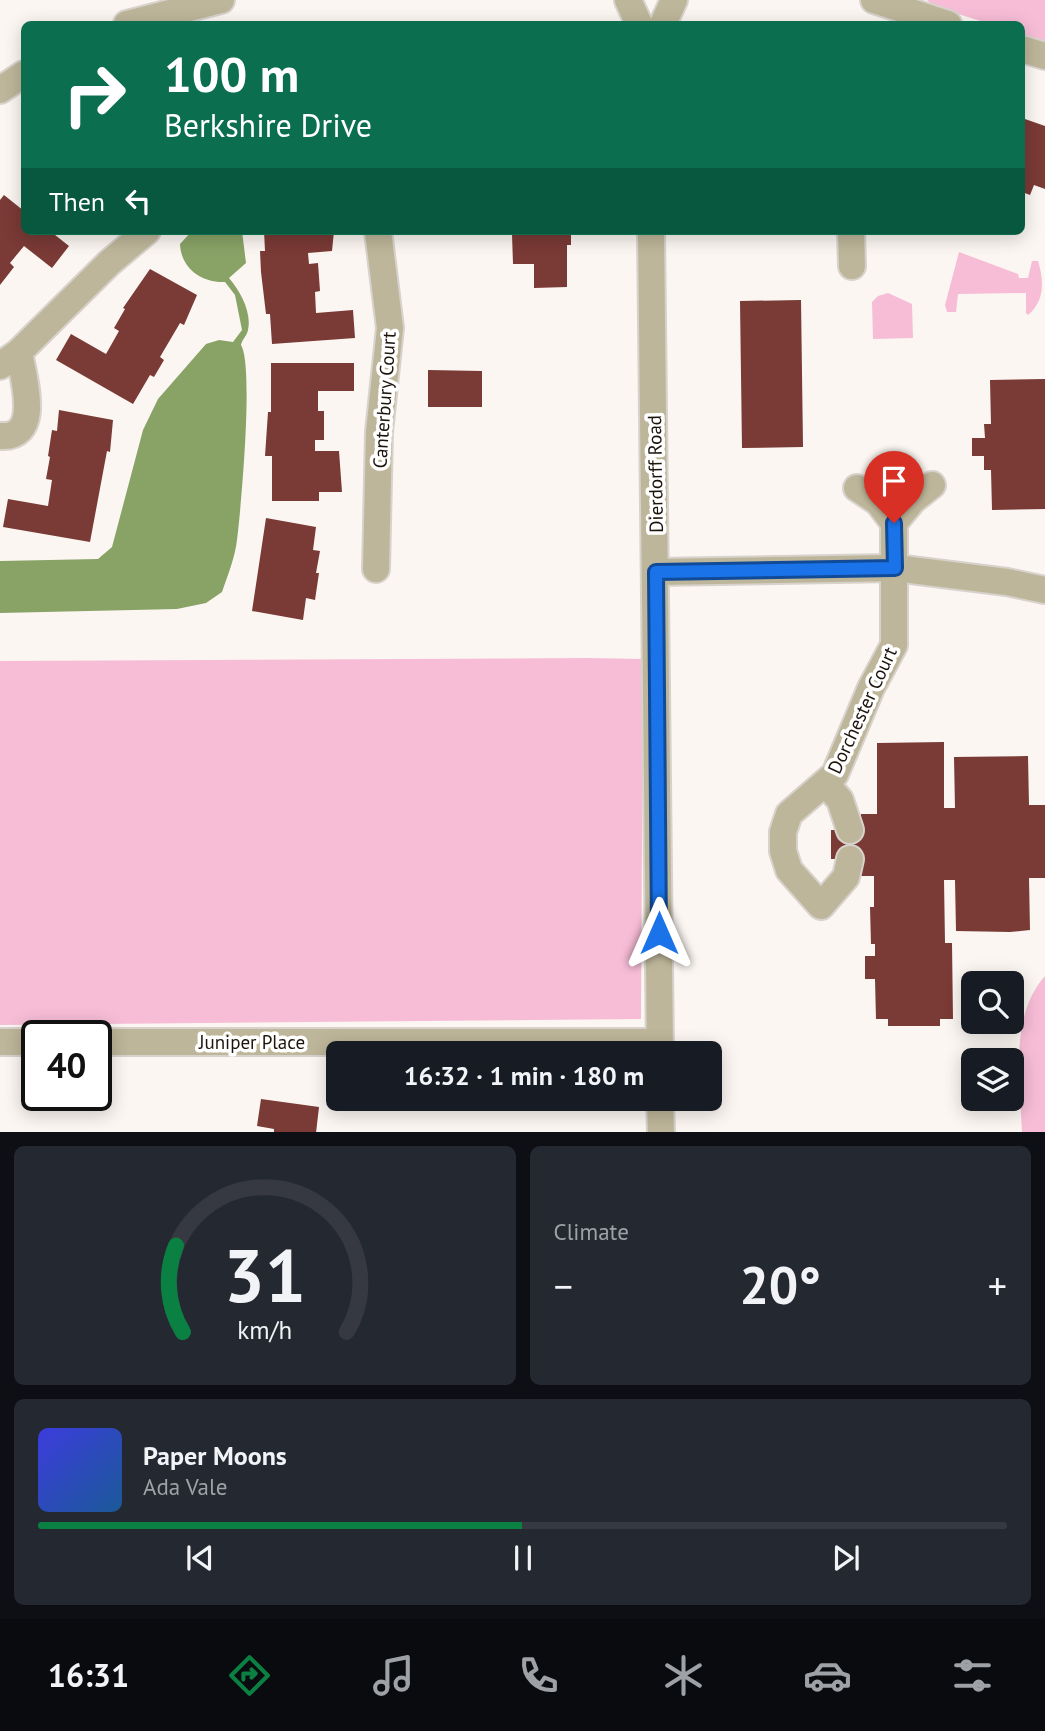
<!DOCTYPE html>
<html lang="en">
<head>
<meta charset="utf-8">
<style>
  :root { --surface:#171b24; --page:#242831; --text:#f1f3f6; --muted:#9ea1a6; --line:#363941; --accent:#0b8043 }
  body { margin:0; font-family:"PT Sans",sans-serif; background:var(--page); color:var(--text); height:100vh; display:flex; flex-direction:column; font-size:26px; white-space:nowrap }
  * { box-sizing:border-box; margin:0 }
  p { font-size:23px; color:var(--muted) }
  .icon { flex:none; width:38px; height:38px; fill:none; stroke:currentColor; stroke-width:2; stroke-linecap:round; stroke-linejoin:round }
  .map { position:relative; height:1132px; overflow:hidden }
  .drawer { display:flex; flex-direction:column; gap:14px; padding:14px; background:#0d0f14; flex:1 }
  .drawer>* { flex:none }
  .top-card { position:absolute; left:21px; top:21px; width:1004px; height:214px; border-radius:10px; box-shadow:0 4px 18px #0003; background:#0b6e4f; color:#fff; overflow:hidden }
  .controls { position:absolute; left:961px; top:971px; display:grid; gap:14px }
  .controls a { display:grid; place-items:center; width:63px; height:63px; border-radius:10px; background:var(--surface); box-shadow:0 4px 18px #0003; font-size:35px }
  .speed { position:absolute; left:21px; top:1020px; display:flex; gap:14px; font-size:35px; font-weight:700; text-align:center }
  .speed>* { display:grid; place-content:center; width:91px; height:91px; border-radius:50%; background:var(--surface); box-shadow:0 4px 18px #0003; line-height:1 }
  .speed .limit { border:4px solid #111; border-radius:10px; background:#fff; color:#111 }
  .pin { position:absolute; display:grid; place-items:center; width:60px; height:60px; color:#fff; margin:-72px -30px; border-radius:50% 50% 50% 0; rotate:-45deg; box-shadow:0 0 7px #0007 }
  .pin .icon { rotate:45deg }
  .me { position:absolute; width:77px; margin:-38px; rotate:0deg; stroke-linejoin:round; filter:drop-shadow(0 0 5px #0008) }
  .turn { display:flex; align-items:center; gap:24px; height:147px; padding:0 28px; font-size:32px }
  .turn .icon { width:91px; height:91px; stroke-width:2.5 }
  .turn b { display:block; font-size:49px; line-height:60px }
  .then { display:flex; align-items:center; height:66px; padding:0 28px; background:#0003; gap:14px; font-size:26px }
  .big { font-size:52px; font-weight:700; line-height:1.1 }
  .drawer .tile { flex:1; display:flex; flex-direction:column; justify-content:center; gap:10px; min-width:0; padding:0 24px; border-radius:10px; background:var(--page) }
  .drawer .dial { align-items:center; gap:0 }
  .dial svg { height:182px; overflow:visible; fill:none; stroke:var(--line); stroke-width:7; stroke-linecap:round; text-anchor:middle }
  .dial text { fill:var(--text); stroke:none }
  .song { display:flex; align-items:center; gap:21px }
  .cover { width:84px; height:84px; border-radius:10px; background:linear-gradient(135deg,hsl(240 70% 55%),hsl(210 70% 35%)) }
  .played { height:7px; border-radius:4px; background:linear-gradient(90deg,var(--accent) 50%,var(--line) 50%) }
  .keys { display:flex; justify-content:space-around; direction:ltr }
  .heat { display:flex; justify-content:space-between; align-items:center; font-size:38px; direction:ltr }
  .drawer .tiles { flex:1; display:grid; gap:14px; grid-template-columns:1fr 1fr }
  .tile:last-child { grid-column:span 2 }
  .trip { position:absolute; left:326px; top:1041px; width:396px; height:70px; border-radius:10px; background:var(--surface); box-shadow:0 4px 18px #0003; font-weight:700; line-height:70px; text-align:center }
  .tabs { display:flex; height:112px; justify-content:space-around; align-items:center; background:#090b0e; color:var(--muted) }
  .tabs .icon { width:49px; height:49px }
  .tabs .on { color:var(--accent) }
  .tabs b { font-size:32px; color:var(--text) }
  .map>svg:first-child { display:block }
  .green { fill:#f7bdd6 }
  .water { fill:#89a367 }
  .building { fill:#7a3a36 }
  .lines { fill:none; stroke-linecap:round; stroke-linejoin:round }
  .minor-casing { stroke:#d7d2cc; stroke-width:30 }
  .minor { stroke:#beb69a; stroke-width:26 }
  .route-casing { stroke:#114b97; stroke-width:18 }
  .route { stroke:#1a73e8; stroke-width:12 }
  .labels { text-anchor:middle; dominant-baseline:central; stroke-width:7; stroke-linejoin:round; paint-order:stroke }
  .street-label { font-size:19px; fill:#1d140c; stroke:#fff }
</style>
</head>
<body>
<div class="map">
<svg width="1045" height="1133" viewBox="0 0 1045 1133">
  <rect width="100%" height="100%" fill="#fbf6f1"/>
  <g class="green">
    <path d="M927,0H1045V42L1022,35V24H990L933,6Z"/>
    <path d="M959,252L1018,274L1019,278H1028L1032,261H1038C1044,280 1045,301 1028,315L1026,313V293L958,294L956,312H947L945,305Z"/>
    <path d="M888,293L912,304L913,338L873,339L872,302L878,296Z"/>
    <path d="M919,466C914,498 874,499 867,467Z"/>
    <path d="M588,658L643,659L641,1019L0,1025V661Z"/>
    <path d="M1045,976V1132H1022C1020,1083 1009,1016 1045,976Z"/>
  </g>
  <path class="water" d="M192,231H242L246,263L229,278C240,291 252,312 248,330C247,336 242,339 241,345C254,366 241,508 237,540C235,557 228,575 222,592L206,603L177,609L0,613V561L98,559L112,547L143,430L158,399L206,344L219,340L233,342L242,330L235,295L225,282C201,283 181,268 180,244Z"/>
  <g class="building">
    <path d="M1022,118L1045,126V189L1034,185L1030,195L1022,192Z"/>
    <path d="M4,195L24,211V231H50L69,246L52,268L24,246L10,263L14,267L0,285V200Z"/>
    <path d="M264,231H334L332,251L308,253L309,264L318,263L320,291L315,292L316,313L353,310L355,338L272,344L270,314H266L261,272L260,251H265Z"/>
    <path d="M534,231L571,232V245H567V287L534,288V264H513L512,234H534Z"/>
    <path d="M150,269L197,295L184,325L180,323L160,357L164,360L154,377L150,375L133,404L56,360L71,334L106,354L119,331L114,328L125,309L123,308Z"/>
    <path d="M801,300L803,447L742,448L740,301Z"/>
    <path d="M271,363H354V391H318V411H324V440H315V451H339L342,492H319V501H272V456H265L268,412H271Z"/>
    <path d="M428,370L482,371V407H428Z"/>
    <path d="M1045,379V509L992,510L991,470H984V456H972V438H985L984,424H991L990,380Z"/>
    <path d="M59,410L113,420L110,452L107,451L90,542L3,527L8,499L48,506L52,480L46,479L50,457L48,456L52,430L57,431Z"/>
    <path d="M266,518L316,527L313,550L320,551L316,573H319L315,600L306,598L303,620L252,611Z"/>
    <path d="M944,742V808H955L954,757L1028,756L1029,805H1045V878H1029L1030,930L1010,932L956,931L955,880H944L945,943H952L953,1019H940V1026H888V1019H876L875,979H865V956H875V944H871L870,907H874V876H859V859H831V830H861V814H877V743Z"/>
    <path d="M261,1099L319,1107L316,1133H274V1129L257,1126Z"/>
  </g>
  <g class="lines">
    <g class="minor-casing">
      <g id="minor">
        <path d="M628,0L639,24"/>
        <path d="M874,0L948,24"/>
        <path d="M127,24L221,0"/>
        <path d="M663,24L674,0"/>
        <path d="M1022,49L1045,56"/>
        <path d="M0,90L24,74"/>
        <path d="M651,231L660,1054"/>
        <path d="M851,231L852,266"/>
        <path d="M0,366L19,352L109,263L147,231"/>
        <path d="M0,436C43,439 23,377 19,352"/>
        <path d="M857,488L878,502L894,523L913,500L932,485"/>
        <path d="M376,569L379,432L390,328L378,231"/>
        <path d="M656,572L895,568L1007,582L1045,590"/>
        <path d="M826,784L840,800L850,830"/>
        <path d="M850,859L846,877L821,906L789,870L783,851V832L789,814L835,774L871,688L894,645V523"/>
        <path d="M0,1042H37"/>
        <path d="M96,1042H660"/>
        <path d="M660,1099L661,1133"/>
      </g>
    </g>
    <use href="#minor" class="minor"/>
  </g>
  <g class="lines">
    <g class="route-casing">
      <path id="route" d="M659,933L656,572L895,568L894,523"/>
    </g>
    <use href="#route" class="route"/>
  </g>
  <g class="labels">
    <g class="street-label">
      <text transform="translate(384 400) rotate(-86)">Canterbury Court</text>
      <text transform="translate(655 474) rotate(-91)">Dierdorff Road</text>
      <text transform="translate(862 710) rotate(-65)">Dorchester Court</text>
      <text x="252" y="1042">Juniper Place</text>
    </g>
  </g>
</svg>
<div class="controls">
<a><svg class="icon" aria-label="search" viewBox="0 0 24 24"><circle cx="10" cy="10" r="6"/><path d="M15 15l6 6"/></svg></a>
<a><svg class="icon" aria-label="layers" viewBox="0 0 24 24"><path d="M12 4l9 5-9 5-9-5zM3 14l9 5 9-5"/></svg></a>
</div>
<div class="speed"><div class="limit">40</div></div>
<div class="pin" style="left:894px;top:523px;background:#d93025"><svg class="icon" aria-label="arrive" viewBox="0 0 24 24"><path d="M6 21V4h12l-3 4 3 4H6"/></svg></div>
<svg class="me" style="left:659px;top:933px" viewBox="-20 -20 40 40"><path d="M0-17L14 15 0 8-14 15z" fill="#1a73e8" stroke="#fff" stroke-width="4"/></svg>
<div class="trip">16:32 · 1 min · 180 m</div>
<div class="top-card">
<div class="turn"><svg class="icon" aria-label="right" viewBox="0 0 24 24"><path d="M7 20v-9h11M14 6l5 5-5 5"/></svg><div><b>100 m</b>Berkshire Drive</div></div>
<div class="then">Then<svg class="icon" aria-label="left" viewBox="0 0 24 24"><path d="M17 20v-9H6M10 6l-5 5 5 5"/></svg></div>
</div>
</div>
<section class="drawer">
<div class="tiles">
<div class="tile dial"><svg viewBox="0 0 100 80">
<path d="M14 69A42 42 0 1 1 86 69"/>
<path d="M14 69A42 42 0 0 1 11 31" stroke="#0b8043"/>
<text x="50" y="56" font-size="32" font-weight="700">31</text>
<text x="50" y="72" font-size="11">km/h</text>
</svg></div>
<div class="tile"><p>Climate</p>
<div class="heat"><a>−</a><b class="big">20°</b><a>+</a></div>
</div>
<div class="tile">
<div class="song"><i class="cover"></i><div><b>Paper Moons</b><p>Ada Vale</p></div></div>
<div class="played"></div>
<div class="keys"><svg class="icon" aria-label="previous" viewBox="0 0 24 24"><path d="M18 5L8 12l10 7zM5 5v14"/></svg><svg class="icon" aria-label="pause" viewBox="0 0 24 24"><path d="M8 5v14M16 5v14"/></svg><svg class="icon" aria-label="next" viewBox="0 0 24 24"><path d="M6 5l10 7-10 7zM19 5v14"/></svg></div>
</div>
</div>
</section>
<nav class="tabs">
<b>16:31</b>
<svg class="icon on" aria-label="directions" viewBox="0 0 24 24"><path d="M12 3l9 9-9 9-9-9zM9 14v-3h6M13 9l2 2-2 2"/></svg>
<svg class="icon" aria-label="music" viewBox="0 0 24 24"><path d="M9 18V5l10-2v13"/><circle cx="6" cy="18" r="3"/><circle cx="16" cy="16" r="3"/></svg>
<svg class="icon" aria-label="phone" viewBox="0 0 24 24"><path d="M5 4h4l2 5-3 2q2 4 5 5l2-3 5 2v4C11 20 4 13 5 4z"/></svg>
<svg class="icon" aria-label="climate" viewBox="0 0 24 24"><path d="M12 3v18M4 7l16 10M4 17L20 7"/></svg>
<svg class="icon" aria-label="car" viewBox="0 0 24 24"><path d="M5 17H2v-5l4-1 3-4h7l3 4 3 1v5h-3M9 17h6M6 11h13"/><circle cx="7" cy="17" r="2"/><circle cx="17" cy="17" r="2"/></svg>
<svg class="icon" aria-label="filters" viewBox="0 0 24 24"><path d="M4 7h16M4 17h16"/><circle cx="9" cy="7" r="2"/><circle cx="15" cy="17" r="2"/></svg>
</nav>
</body>
</html>
